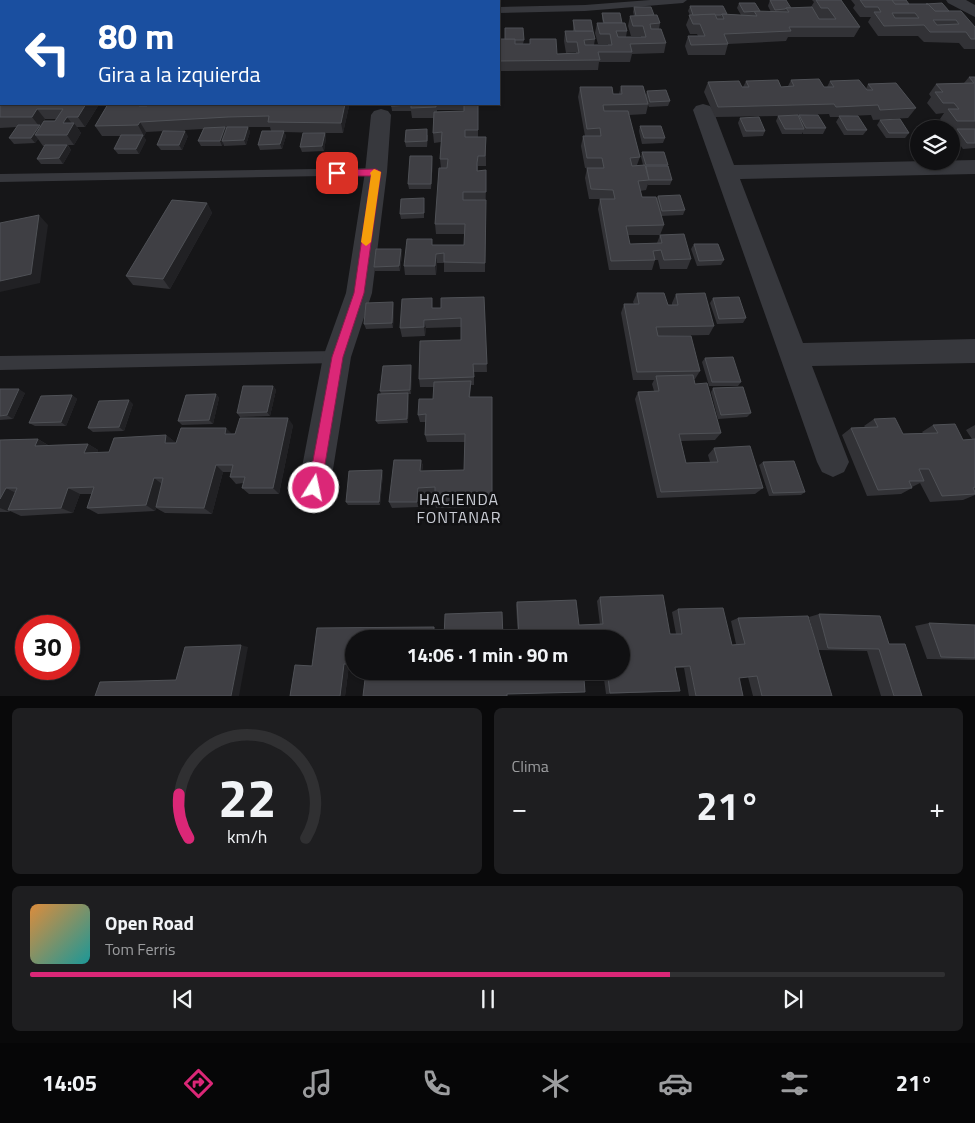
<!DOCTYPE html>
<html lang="es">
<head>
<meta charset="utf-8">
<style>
  :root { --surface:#101012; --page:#1e1e20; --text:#f1f3f6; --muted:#9c9d9f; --line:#303032; --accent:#db2777 }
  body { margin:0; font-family:"Titillium Web",sans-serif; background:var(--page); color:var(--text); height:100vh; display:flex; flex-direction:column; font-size:19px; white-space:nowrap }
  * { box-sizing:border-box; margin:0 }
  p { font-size:16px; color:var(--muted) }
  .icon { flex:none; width:28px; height:28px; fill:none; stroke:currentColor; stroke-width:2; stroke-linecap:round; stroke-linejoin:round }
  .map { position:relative; height:696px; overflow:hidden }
  .panel { display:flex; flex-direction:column; gap:12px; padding:12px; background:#09090a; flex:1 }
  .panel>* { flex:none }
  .hud { position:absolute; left:0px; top:0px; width:500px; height:105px; box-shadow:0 1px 4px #0004,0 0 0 1px var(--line); background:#1a4fa0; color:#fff; overflow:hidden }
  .controls { position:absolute; left:910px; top:120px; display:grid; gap:10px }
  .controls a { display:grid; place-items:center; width:50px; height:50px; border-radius:50%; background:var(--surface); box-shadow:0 1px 4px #0004,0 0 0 1px var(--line); font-size:25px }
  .speed { position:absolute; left:15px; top:615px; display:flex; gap:10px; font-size:25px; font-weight:700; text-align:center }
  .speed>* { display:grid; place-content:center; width:65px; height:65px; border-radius:50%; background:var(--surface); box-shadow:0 1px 4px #0004,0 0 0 1px var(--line); line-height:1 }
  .speed .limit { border:8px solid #d22; background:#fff; color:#111 }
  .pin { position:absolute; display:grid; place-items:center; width:42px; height:42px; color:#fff; margin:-21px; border-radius:10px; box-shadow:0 2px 8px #0006 }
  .me { position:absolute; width:55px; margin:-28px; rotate:10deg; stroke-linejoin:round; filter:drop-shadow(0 0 4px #0008) }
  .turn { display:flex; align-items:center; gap:18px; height:105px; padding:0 15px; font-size:22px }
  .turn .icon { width:65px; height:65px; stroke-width:2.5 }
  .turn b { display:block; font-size:35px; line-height:42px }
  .big { font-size:38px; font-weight:700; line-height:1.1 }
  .panel .card { flex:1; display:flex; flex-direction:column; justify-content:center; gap:8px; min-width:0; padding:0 18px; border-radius:8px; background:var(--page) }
  .panel .dial { align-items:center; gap:0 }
  .dial svg { height:130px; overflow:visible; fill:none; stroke:var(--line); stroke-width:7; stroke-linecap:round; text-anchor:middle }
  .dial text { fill:var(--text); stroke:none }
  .song { display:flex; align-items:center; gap:15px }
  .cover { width:60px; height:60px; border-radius:8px; background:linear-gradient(135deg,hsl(30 70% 55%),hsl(180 70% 35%)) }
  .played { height:5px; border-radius:2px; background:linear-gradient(90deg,var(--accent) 70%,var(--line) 70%) }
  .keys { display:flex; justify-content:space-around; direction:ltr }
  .heat { display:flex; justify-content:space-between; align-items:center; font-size:28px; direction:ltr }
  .panel .tiles { flex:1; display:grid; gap:12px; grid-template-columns:1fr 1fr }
  .card:last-child { grid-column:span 2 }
  .trip { position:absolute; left:345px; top:630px; width:285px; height:50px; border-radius:25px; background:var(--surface); box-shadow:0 1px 4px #0004,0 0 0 1px var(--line); font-weight:700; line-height:50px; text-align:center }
  .menu { display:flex; height:80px; justify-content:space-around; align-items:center; background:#060607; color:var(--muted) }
  .menu .icon { width:35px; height:35px }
  .menu .active { color:var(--accent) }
  .menu b { font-size:22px; color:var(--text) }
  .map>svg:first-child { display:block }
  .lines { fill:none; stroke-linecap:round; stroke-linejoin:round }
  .lane { fill:#37383d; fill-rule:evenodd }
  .street { fill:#37383d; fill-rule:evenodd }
  .wall { fill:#323236; fill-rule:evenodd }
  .shaded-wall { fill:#212124 }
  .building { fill:#3f3f44; stroke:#4f5156; fill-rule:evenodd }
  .route { fill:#db2777; stroke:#8e194d }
  .slow { fill:#f59e0b }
  .labels { text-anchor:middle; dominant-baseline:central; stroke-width:5; stroke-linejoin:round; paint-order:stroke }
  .neighbourhood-label { font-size:16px; letter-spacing:1px; fill:#c9ccd4; stroke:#111113 }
</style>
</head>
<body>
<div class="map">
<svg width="975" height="696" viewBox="0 0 975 696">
  <rect width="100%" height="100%" fill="#161618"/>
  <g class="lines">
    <g class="lane">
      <path d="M0,0H12L1,3Z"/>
      <rect x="333" y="0" width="39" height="1"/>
      <path d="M650,0H687L683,3L585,11L499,13V7L585,5Z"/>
      <path d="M376,168L380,169L382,172L380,175L0,182V174Z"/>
      <path d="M337,351L342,352L345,357L342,362L337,363L0,370V356Z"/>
    </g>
    <g class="street">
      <path d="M946,0H966L975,5V17L948,3Z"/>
      <path d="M703,104L710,106L713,110L734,165L975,160V174L740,179L803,343L975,339V363L812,366L849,462L844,472L833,477L822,472L817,462L693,110L696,106Z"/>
      <path d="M381,109L388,111L391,115L387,172L372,293L351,357L330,488L325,499L314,504L303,499L298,488L323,357L346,293L365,172L371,115L374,111Z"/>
    </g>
  </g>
  <g class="wall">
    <path d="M770,0L791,8L811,7L814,2L812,0H841L860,27L854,37H788L786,41L728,44L725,55H688L685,46L688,36H698L697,34H690L686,25L690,15L688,11L690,6L727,14L741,15L737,8L739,3L760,11L771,12L768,6Z"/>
    <path d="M851,0H906L909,4L949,11L975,27V49H964L959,43L924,42L918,36H878L868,22L871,17H860L853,8L855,5Z"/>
    <path d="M634,7L654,15L660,23L659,29L666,43L664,53L632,54L630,62H599L598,70L499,71V39L524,40L523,44H530V39L557,54L576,53V52L566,53L564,41L565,31H573V20L593,31L595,39L594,45H608V44H598L595,33L597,23H603L602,19V13L622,23L627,31L626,37H641V36H631L628,26L630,16H634L633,12Z"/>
    <path d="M1,36V56H0V37Z"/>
    <path d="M969,77H975V148L963,149L953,135L955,131H951V129H947L940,119L944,113L936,114L927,103L931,97L929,94L936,84L964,83Z"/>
    <path d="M791,80L824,87H827L830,81L866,89L868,84L916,108L908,118L873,120L871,115L849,116L867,130L863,135H844L836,122L839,117H830L829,114L798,115V117L799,115L826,128L823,134H803L802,132V134H782L776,121L778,116L715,117L704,92L708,82L742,87H743L746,81L781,87L788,86Z"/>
    <path d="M621,86L646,95L647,91L670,101L668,106L649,107L648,105L646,114L629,115L640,157L637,165H643L641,157L642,152L668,165L672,180L670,185H648V184L646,190L640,191L642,197L656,199L658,196L685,210L683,215L661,216L664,225L660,235H628L630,244L657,243L660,235L691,259L687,269H660L658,260H655L652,270H609L598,209L600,199H589L585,178L587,168H600H585L581,146L583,136H585L578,97L580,87L613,94H619Z"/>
    <path d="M0,89L98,106L85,127H77L81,133L74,145H68L71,150L63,164H41L37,159L45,146H43L38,139L35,143L14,144L9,138L17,127L0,128ZM45,119H56L55,121L41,127L40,126Z"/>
    <path d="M108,104H145L146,106H147L148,104H348L349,106L343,133H325L326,138L324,151L302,152L300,147L322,133L284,132L286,136L282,149L260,150L258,145L271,131L270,127H232H248L250,132L246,145L224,146L223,143L222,146H201L198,141L203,129L146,132L144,136H143L146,140L139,154H118L114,149L121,136H102L95,126Z"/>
    <path d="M391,104H478V137H486V166H478V171L486,170L485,272H444V263H437L436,275H405L404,266L433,245H464L465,234H436L435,224L441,168L440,159L441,142L434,143L433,133V118H412L411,111H392ZM437,110H464V111L437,112Z"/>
    <path d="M740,118L765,131L763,136L743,137L738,123Z"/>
    <path d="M880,120L909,133L905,138H886L877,125Z"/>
    <path d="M640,126L665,138L663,143L642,144L639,131Z"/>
    <path d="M428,135L427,147H406L405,142Z"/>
    <path d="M188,136L182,150H161L157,145Z"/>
    <path d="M432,156L433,161L431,189H409L408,184Z"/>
    <path d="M424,198V218L401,219L400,214Z"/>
    <path d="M207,203L212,213L170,289L133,285L126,276Z"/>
    <path d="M694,244L724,260L721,265L697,266L691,249Z"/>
    <path d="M401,249L402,254L400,271H375L374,267Z"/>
    <path d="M637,293L668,305H672V303L676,294L714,326L709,335L658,336L700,371L695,379H694L695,384L721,433L715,440L681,441L686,463L710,462L708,455L714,448L763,488L755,494L657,498L635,399L638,392L654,391L652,384L654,380H633L621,313L624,304H634L633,302Z"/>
    <path d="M484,297L487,372H474V385H471L470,397H492V507L436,508L435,502V493L420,494L419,507L392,508L389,502L421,460L423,466L422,471L464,470L465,442H427L425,435L426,422H420L418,415L433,399L434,387H420L419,379L461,340V327L426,328L425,336L402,337L400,328L433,308H441Z"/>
    <path d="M713,298L746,318L743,323L717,324L710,303Z"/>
    <path d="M393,302L394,307L393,328L366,329L364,324Z"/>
    <path d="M705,358L741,382L738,386H709L702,362Z"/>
    <path d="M411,365L412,369L411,394H408L409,397L408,423L378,424L376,421L381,394L380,391Z"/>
    <path d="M273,386L276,390L270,416L240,417L237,413Z"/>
    <path d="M713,388L751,413L747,417L718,419L711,392Z"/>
    <path d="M0,389L25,393L13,419L0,420Z"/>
    <path d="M216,394L219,398L213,424L182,425L178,421Z"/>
    <path d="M72,395L77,399L66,426H35L29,423Z"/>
    <path d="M133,404L124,431L93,432L88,428Z"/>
    <path d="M874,419L903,434L923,433L922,432L933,425L963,440L972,439L966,430L975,425V495L963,500L930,502L920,483L912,487V488L901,494L867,496L842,435L851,428L865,427L864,426Z"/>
    <path d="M293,425L279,494H249L242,488L243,483L236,484L230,477L231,472H223L212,514L165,513L156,508L155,511L98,514L87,508L92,494H80L73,513L21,516L10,511V512H0V440L38,439L48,445L88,444L98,450L97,453L109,452L166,435L175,442L174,443L231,434Z"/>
    <path d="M763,462L805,492L801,495L769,496L759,465Z"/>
    <path d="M383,474L380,505H348L346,502Z"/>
    <path d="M600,597L670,634H676L672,612L678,609L732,645L736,644L731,621L738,618L815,640L809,617L819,614L889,644L922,696H881L867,651L818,650L832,696H753L748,677L740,678L743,696H689L684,668H675L680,691L606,694L604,679L584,680L585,692H582L507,694L503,638L518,637L516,605L517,602L579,625H600L597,601Z"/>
    <path d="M929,623L975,625V660L927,659L915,626Z"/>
    <path d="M434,627L436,630L435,639H354V665H349L345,696H290L295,665L312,666L317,628Z"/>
  </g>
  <g class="shaded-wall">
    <path d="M1,19V33L0,32V21Z"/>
    <path d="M86,104H96L98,106L85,127L78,117Z"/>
    <path d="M140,104H145L148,110L139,106Z"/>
    <path d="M345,104H348L349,106L343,133L341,123Z"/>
    <path d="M37,109L45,119L40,126L44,130L35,135L38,139L35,143L31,138L39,126L32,117Z"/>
    <path d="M67,117L73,125L74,123L81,133L74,145L67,135L63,123Z"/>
    <path d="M140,122L146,132L144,136L138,125Z"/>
    <path d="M225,127L227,133L222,141L223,143L222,146L220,141Z"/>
    <path d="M248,127L250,132L246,145L244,140Z"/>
    <path d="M185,131L188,136L182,150L179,145Z"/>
    <path d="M284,131L286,136L282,149L280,144Z"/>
    <path d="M325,133L326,138L324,151L322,146Z"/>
    <path d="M143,135L146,140L139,154L136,149Z"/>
    <path d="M67,145L71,150L63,164L59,158Z"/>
    <path d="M432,156L433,161L431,189V184Z"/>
    <path d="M207,203L212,213L170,289L163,279Z"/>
    <path d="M39,215L48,225L40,283L0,292V281Z"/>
    <path d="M401,249L402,254L400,271L399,266Z"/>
    <path d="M436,254L437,263L436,275L435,266Z"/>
    <path d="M393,302L394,307L393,328L392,323Z"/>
    <path d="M424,320L426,328L425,336L424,327Z"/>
    <path d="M411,365L412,369L411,394L410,390Z"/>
    <path d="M273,386L276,390L270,416L267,412Z"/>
    <path d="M19,389L25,393L13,419L7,415Z"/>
    <path d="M408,393L409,397L408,423L407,419Z"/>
    <path d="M216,394L219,398L213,424L209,420Z"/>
    <path d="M72,395L77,399L66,426L61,422Z"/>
    <path d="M129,400L133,404L124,431L119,427Z"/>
    <path d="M288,418L293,425L279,494L273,488Z"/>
    <path d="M226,428L233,435L225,434Z"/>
    <path d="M166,435L175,442L174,450L165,443Z"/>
    <path d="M38,439L49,446H35Z"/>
    <path d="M88,444L98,450L94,460L84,453Z"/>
    <path d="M421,460L423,466L421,477L420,471Z"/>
    <path d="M216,465L223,472L212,514L204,508Z"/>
    <path d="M382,470L383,474L380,505L379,502Z"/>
    <path d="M154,478L162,484L155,511L146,505Z"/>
    <path d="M6,488L18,494L8,510L10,511V512L0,508V499Z"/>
    <path d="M68,488L80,494L73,513L61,508Z"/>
    <path d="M418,488L420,494L419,507L417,502Z"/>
    <path d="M434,627L436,630L435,639H433Z"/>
    <path d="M241,645L248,647L239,696H231Z"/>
    <path d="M344,664L349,665L345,696H340Z"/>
  </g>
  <g class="building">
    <path d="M138,0H155V1H137Z"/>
    <path d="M177,0H194L193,1H176Z"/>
    <rect x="208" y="0" width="17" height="1"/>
    <path d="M770,0H786L791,8H786L785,9L775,10Z"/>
    <path d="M816,0H841L860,27H789L791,31L724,34L728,44L691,45L688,36H705L700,24H693L689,15L715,14L717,19H724L722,14L757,16L754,11L789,12L786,8L812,7L819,19H836L828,8H821Z"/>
    <path d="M860,0H892L895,4H928L935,11H961L975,27V39H971L966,32H930L924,25L884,26L874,12H881L878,7H865ZM892,13H915L919,18H895ZM933,20H956L959,24L937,25Z"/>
    <path d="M892,0H906L909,4H895Z"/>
    <path d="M739,3H755L760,11L744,12Z"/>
    <path d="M942,3L949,11H935L928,4H926Z"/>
    <path d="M690,6H723L727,14H722L721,15H715V14L693,15Z"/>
    <path d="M634,7H651L654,15L636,16Z"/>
    <path d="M1,8V17H0V9Z"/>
    <path d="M602,13H620L622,23H604Z"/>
    <path d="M657,15L660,23L650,24L651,29H661L666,43L630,44L632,52H598L600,60L499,61V39H515V44H530V39H556L557,54L579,53L577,42H567L565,31H593L595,39L584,40L585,45H612L610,34H600L597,23H625L627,31H616L618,37H646L643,26H633L630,16Z"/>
    <path d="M573,20H591L593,31H575Z"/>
    <path d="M505,28H523L524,40H515V39H505Z"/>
    <path d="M1,36V46H0V37Z"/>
    <path d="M969,77H975V121H957L948,109H959L954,103H943L935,92H943L936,84L974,83Z"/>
    <path d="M819,79L824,87H834L830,81L859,80L867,90H873L868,84L896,83L916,108L880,110L878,105L836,107L834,104L718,107L708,82L739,81L742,87H749L746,81L778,80L781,87L794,86L791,80Z"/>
    <path d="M621,86H643L648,104L603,105L604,111H628L640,157L630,158L632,166L645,165L649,180L638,181L642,197H656L664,225L626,226L630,244L662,243L660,235L684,234L691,259L664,260L661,250L653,251L655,260L611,261L600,199H615L613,190L591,189L587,168H604L602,158H587L583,136H601L600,128L587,129L580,87H612L613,94H622Z"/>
    <path d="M0,89H1V104H86L78,117H67L63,123H74L67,135H35L44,121H55L63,109H37L32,117H0Z"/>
    <path d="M666,90L670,101L650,102L647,91Z"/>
    <path d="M108,104H140L139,106H147L148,104H345L341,123L268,122L269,116L228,117L140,122L138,125L95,126Z"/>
    <path d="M391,104H411V105L391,106Z"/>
    <path d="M411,104H436V107L411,108Z"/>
    <path d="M464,104H478V130H465V137H486L485,156H478L477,163V171L486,170V192H463V200H486L485,263L444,262V253L436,254L435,266H404L407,239H432V245H464L465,224H435L439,168H447L448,159H440L442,132L433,133L434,112L464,111Z"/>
    <path d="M798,115L804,129H785L778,116Z"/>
    <path d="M799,115H818L826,128H806Z"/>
    <path d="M839,116H858L867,130H847Z"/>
    <path d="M759,117L765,131H746L740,118Z"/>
    <path d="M900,119L909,133H889L880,120Z"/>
    <path d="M18,125H40L31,138H9Z"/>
    <path d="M640,126H661L665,138H644Z"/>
    <path d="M225,127L220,141H198L204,128Z"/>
    <path d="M227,127H248L244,140L222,141Z"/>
    <path d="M427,129V141L405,142L406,130Z"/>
    <path d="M957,129H975V143H967Z"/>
    <path d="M163,131H185L179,145H157Z"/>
    <path d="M262,131H284L280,144L258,145Z"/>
    <path d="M303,133H325L322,146L300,147Z"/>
    <path d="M121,135H143L136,149H114Z"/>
    <path d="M45,145H67L59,158L37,159Z"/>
    <path d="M642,152H664L668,165H646Z"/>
    <path d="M410,156H432L431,184H408Z"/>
    <path d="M646,166H668L672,180H649Z"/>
    <path d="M680,195L685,210L662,211L658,196Z"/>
    <path d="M424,198V213L400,214L401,199Z"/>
    <path d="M172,200L207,203L163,279L126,276Z"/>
    <path d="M39,215L31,274L0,281V223Z"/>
    <path d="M694,244H718L724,260L699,261Z"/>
    <path d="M376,249H401L399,266L374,267Z"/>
    <path d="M637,293H664L668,305H678L676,294L705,293L714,326L656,327L658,336H691L700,371L637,372L624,304H639Z"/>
    <path d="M484,297L487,364H473L474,377L419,379L420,341L461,340V318L424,320V327L400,328L402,299L432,298V308H441V298Z"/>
    <path d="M739,297L746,318L719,319L713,298Z"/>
    <path d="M393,302L392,323L364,324L366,303Z"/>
    <path d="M733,357L741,382H712L705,358Z"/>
    <path d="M411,365L410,390L380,391L383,366Z"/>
    <path d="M693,375L695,384L707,383L721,433L679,434L686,463L718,462L714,448L750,446L763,488L661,492L638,392L659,391L656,376Z"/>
    <path d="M471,381L469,397H492V502H435V487L418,488L417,502H389L394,460H421L420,471L464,470L465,434L425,435L426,414L418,415L419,399H433L434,382Z"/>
    <path d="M243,386H273L267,412L237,413Z"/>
    <path d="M743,387L751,413L721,415L713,388Z"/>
    <path d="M0,389H19L7,415L0,416Z"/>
    <path d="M408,393L407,419L376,421L378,394Z"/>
    <path d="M216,394L209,420L178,421L186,395Z"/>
    <path d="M72,395L61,422L29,423L41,396Z"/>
    <path d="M129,400L119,427L88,428L99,401Z"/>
    <path d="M240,418H288L273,488H242L245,477H230L233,465H216L204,508L156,507L163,478H154L146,505L87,508L94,487L68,488L61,508L8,510L17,488H6L0,499V440L38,439L35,446L88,444L84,453L109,452L114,438L166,435L165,443H176L181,428H226L225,434H235Z"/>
    <path d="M895,418L903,434L938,433L933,425L955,424L963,440L975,439V487L973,488L975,492V494L942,496L929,469H919L924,481H909L912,488L878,490L851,428L878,427L874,419Z"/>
    <path d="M794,461L805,492L773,493L763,462Z"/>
    <path d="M382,470L379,502H346L349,471Z"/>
    <path d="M663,595L670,634H682L678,609L723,608L732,645L745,644L738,618L808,616L832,696H762L757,676L739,678L743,696H696L690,666L675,667L680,691L610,693L608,678L584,679L585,692L507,694V696H363L366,671H621V639H444L445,614L502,612L503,638L519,637L517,602L576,600L579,625L603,624L600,597Z"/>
    <path d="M819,614L880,616L889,644H905L922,696H894L879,649L828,648Z"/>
    <path d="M929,623L975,625V658L941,657Z"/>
    <path d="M434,627L433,639H354V664H344L340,696H290L295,665L312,666L317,628Z"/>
    <path d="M241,645L231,696H95L100,682L176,680L185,647Z"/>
  </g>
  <path class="route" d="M376,169L381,172L364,293L343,357L321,488L319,493L314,495L310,493L308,488L332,357L354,293L371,176H337L332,173L337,170Z"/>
  <path class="slow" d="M374,169L381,172L371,242L366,246L361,242L371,175L370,173Z"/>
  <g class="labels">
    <g class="neighbourhood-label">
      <text x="459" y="499">HACIENDA<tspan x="459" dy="18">FONTANAR</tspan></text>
    </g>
  </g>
</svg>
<div class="controls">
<a><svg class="icon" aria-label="layers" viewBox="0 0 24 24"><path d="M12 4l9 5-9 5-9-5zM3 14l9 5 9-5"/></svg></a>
</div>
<div class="speed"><div class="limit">30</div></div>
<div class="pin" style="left:337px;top:173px;background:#d93025"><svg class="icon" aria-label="arrive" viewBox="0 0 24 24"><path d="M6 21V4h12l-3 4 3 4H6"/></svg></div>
<svg class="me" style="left:314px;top:488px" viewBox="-20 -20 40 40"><circle r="17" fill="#db2777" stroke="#fff" stroke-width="3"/><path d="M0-11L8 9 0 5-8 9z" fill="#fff"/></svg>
<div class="trip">14:06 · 1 min · 90 m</div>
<div class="hud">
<div class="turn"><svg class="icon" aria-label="left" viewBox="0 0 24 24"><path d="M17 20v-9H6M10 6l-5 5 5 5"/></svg><div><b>80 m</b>Gira a la izquierda</div></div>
</div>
</div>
<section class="panel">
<div class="tiles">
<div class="card dial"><svg viewBox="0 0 100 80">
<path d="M14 69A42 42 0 1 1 86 69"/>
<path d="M14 69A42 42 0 0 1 8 42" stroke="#db2777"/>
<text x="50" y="56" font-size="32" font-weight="700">22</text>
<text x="50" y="72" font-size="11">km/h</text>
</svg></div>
<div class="card"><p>Clima</p>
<div class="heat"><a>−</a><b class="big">21°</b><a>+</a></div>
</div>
<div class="card">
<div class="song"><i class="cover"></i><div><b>Open Road</b><p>Tom Ferris</p></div></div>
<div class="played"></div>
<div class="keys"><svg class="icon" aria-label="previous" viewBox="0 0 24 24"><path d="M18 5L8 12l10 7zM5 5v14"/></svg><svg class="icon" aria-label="pause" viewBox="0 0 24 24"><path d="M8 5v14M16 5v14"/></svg><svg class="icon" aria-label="next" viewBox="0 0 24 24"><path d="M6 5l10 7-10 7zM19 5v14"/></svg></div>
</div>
</div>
</section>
<nav class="menu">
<b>14:05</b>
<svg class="icon active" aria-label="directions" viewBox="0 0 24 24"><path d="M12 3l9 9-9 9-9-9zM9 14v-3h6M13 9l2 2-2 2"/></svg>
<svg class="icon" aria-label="music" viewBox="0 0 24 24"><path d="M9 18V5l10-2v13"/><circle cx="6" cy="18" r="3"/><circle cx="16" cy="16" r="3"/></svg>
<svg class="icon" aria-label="phone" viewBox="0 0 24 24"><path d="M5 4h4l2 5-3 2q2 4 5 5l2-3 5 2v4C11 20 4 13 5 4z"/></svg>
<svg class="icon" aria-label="climate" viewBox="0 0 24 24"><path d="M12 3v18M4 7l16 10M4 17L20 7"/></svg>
<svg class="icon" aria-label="car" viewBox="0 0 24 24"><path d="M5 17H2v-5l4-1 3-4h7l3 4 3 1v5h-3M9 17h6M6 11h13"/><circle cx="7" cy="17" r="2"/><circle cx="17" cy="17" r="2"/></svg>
<svg class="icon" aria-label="filters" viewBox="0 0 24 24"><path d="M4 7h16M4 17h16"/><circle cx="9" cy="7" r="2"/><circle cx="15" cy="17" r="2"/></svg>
<b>21°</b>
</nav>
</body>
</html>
